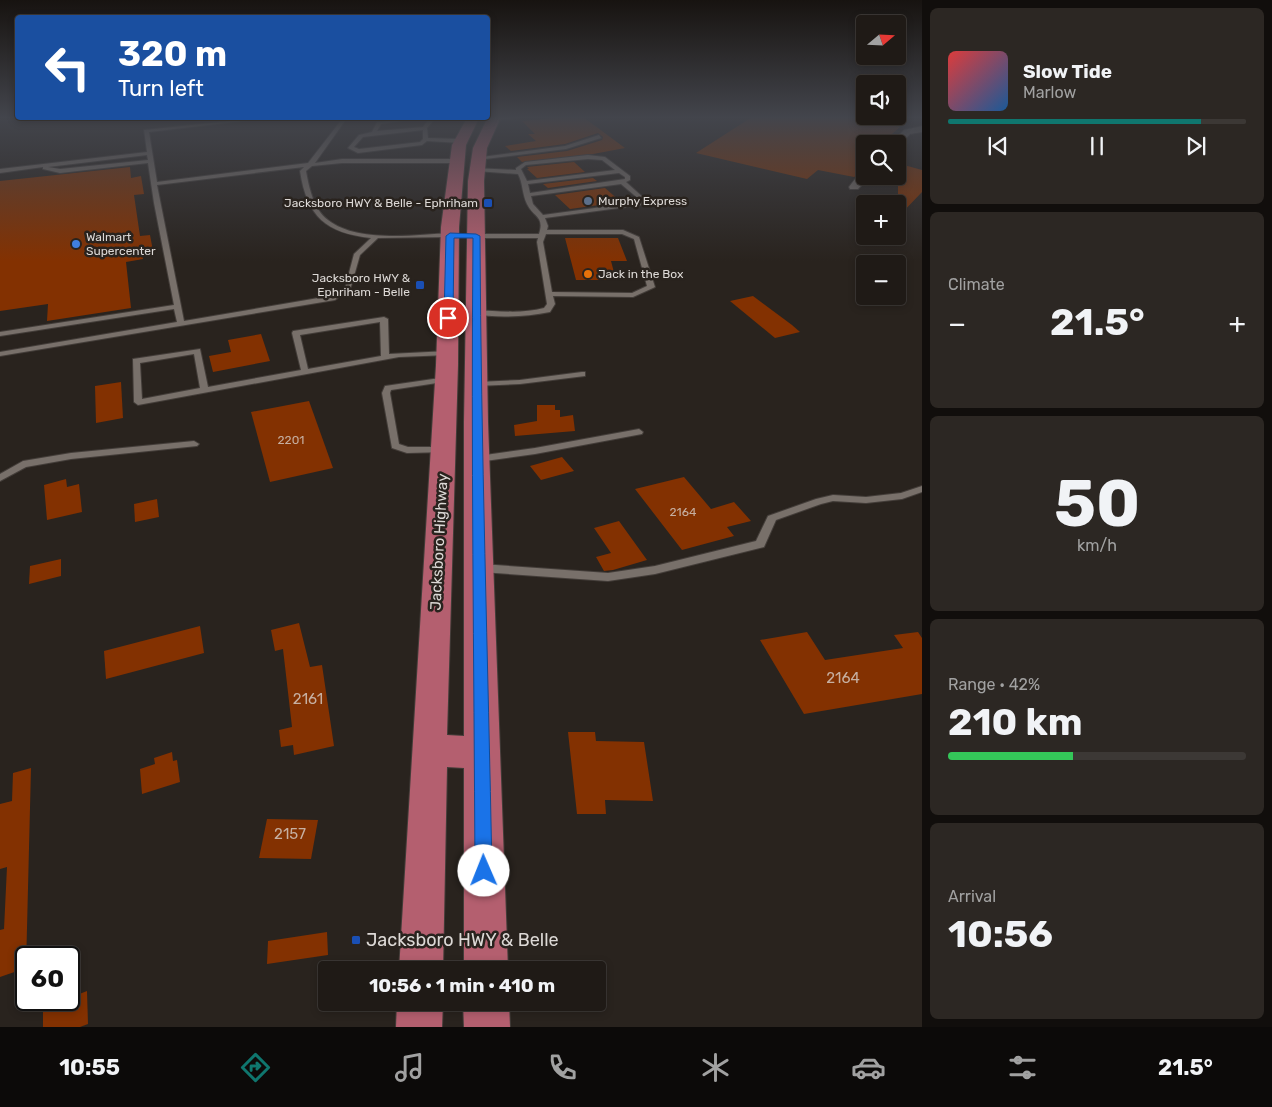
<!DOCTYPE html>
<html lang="en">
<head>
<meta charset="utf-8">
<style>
  :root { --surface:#1f1a16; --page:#2c2723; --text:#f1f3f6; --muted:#a1a1a1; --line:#3c3835; --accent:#0f766e }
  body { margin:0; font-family:Rubik,sans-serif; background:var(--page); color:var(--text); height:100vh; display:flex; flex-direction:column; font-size:19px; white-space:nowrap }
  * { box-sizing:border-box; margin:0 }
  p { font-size:16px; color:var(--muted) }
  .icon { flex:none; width:28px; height:28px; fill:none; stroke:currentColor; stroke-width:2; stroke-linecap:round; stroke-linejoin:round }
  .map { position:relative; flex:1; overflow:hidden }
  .details { display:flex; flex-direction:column; gap:8px; padding:8px; background:#110e0c; width:350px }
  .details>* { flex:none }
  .hud { position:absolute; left:15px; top:15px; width:475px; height:105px; border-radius:5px; box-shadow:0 2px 8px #0003,0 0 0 1px var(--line); background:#1a4fa0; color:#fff; overflow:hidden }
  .needle { width:32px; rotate:71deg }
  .buttons { position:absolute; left:856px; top:15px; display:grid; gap:10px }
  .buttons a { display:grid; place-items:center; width:50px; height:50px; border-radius:5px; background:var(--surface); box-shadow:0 2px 8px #0003,0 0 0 1px var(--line); font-size:25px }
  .speed { position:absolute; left:15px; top:946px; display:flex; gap:10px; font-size:25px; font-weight:700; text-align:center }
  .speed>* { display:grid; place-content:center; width:65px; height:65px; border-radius:50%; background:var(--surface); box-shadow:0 2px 8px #0003,0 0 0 1px var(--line); line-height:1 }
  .speed .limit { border:2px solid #111; border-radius:8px; background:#fff; color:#111 }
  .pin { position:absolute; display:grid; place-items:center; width:42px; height:42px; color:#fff; margin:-21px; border:2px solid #fff; border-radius:50%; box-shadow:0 1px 5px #0007 }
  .me { position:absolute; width:55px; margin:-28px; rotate:359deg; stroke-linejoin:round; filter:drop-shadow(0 0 4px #0008) }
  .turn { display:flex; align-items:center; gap:18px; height:105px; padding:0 20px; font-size:22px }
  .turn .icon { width:65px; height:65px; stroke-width:2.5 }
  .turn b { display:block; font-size:35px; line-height:42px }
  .big { font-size:38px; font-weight:700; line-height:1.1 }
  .details .tile { flex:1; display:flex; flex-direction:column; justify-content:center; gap:8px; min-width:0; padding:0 18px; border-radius:8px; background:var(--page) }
  .details .dial { align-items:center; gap:0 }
  .dial b { font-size:65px; line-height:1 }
  .song { display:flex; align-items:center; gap:15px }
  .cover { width:60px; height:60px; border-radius:8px; background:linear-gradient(135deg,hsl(0 70% 55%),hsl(210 70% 35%)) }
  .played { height:5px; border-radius:2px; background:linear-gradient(90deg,var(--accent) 85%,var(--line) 85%) }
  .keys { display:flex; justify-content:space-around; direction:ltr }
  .heat { display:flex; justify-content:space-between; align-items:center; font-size:28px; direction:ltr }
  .charge { height:8px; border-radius:4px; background:linear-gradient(90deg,#34c759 42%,var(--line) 0) }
  .trip { position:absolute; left:318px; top:961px; width:288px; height:50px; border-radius:5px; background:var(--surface); box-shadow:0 2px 8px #0003,0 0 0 1px var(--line); font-weight:700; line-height:50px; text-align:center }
  .tab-bar { display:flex; height:80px; justify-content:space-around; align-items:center; background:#0c0a09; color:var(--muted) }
  .tab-bar .icon { width:35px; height:35px }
  .tab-bar .on { color:var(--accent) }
  .tab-bar b { font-size:22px; color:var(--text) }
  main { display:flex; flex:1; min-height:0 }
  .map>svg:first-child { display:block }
  .building { fill:#833101 }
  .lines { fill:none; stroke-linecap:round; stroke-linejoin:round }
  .lane-casing { stroke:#433d39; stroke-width:2 }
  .street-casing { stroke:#433d39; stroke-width:2 }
  .primary-casing { stroke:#433d39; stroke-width:2 }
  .lane { fill:#78706a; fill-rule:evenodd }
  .street { fill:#78706a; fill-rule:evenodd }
  .primary { fill:#b45f6f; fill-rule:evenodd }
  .route { fill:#1a73e8; stroke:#114b97 }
  .service-dot { fill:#5c6f8a; stroke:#29231e; stroke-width:2 }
  .transit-dot { fill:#1a4fb4; stroke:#29231e; stroke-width:2 }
  .shop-dot { fill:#3f7fe0; stroke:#29231e; stroke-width:2 }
  .food-dot { fill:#e8710a; stroke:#29231e; stroke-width:2 }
  .labels { text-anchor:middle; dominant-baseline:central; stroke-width:5; stroke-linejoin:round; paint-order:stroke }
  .far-poi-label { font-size:12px; fill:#ddd9d6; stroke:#29231e; text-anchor:start }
  .number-label { font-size:12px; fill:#c6afa1 }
  .street-label { font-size:15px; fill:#ddd9d6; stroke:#29231e }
  .near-number-label { font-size:15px; fill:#c6afa1 }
  .near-poi-label { font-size:18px; fill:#ddd9d6; stroke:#29231e; text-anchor:start }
</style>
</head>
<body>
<main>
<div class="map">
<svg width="922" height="1027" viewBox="0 0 922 1027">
  <rect width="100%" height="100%" fill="#29231e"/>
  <g class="building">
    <path d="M566,117H583L625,148L593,154L522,162L517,157L567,151L602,140L603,137L598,133L565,144L511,151L505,146L536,141L528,134H535L522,121Z"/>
    <path d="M752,117H852L900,127L880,144H865V170L854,177L818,170L807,179L696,153Z"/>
    <path d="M574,162L585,172L537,178L527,169H529L527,167Z"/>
    <path d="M904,165L922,170V192L898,217V184L886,182L892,176H898V171Z"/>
    <path d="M130,167L131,178L141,176L144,194L134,195L140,236L150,235L153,251L142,253L143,259L126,262L131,308L47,321L48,304L0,311V181Z"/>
    <path d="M593,178L597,181L548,188L543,184Z"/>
    <path d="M605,188L621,202L570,209L555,195Z"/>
    <path d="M565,238H618L627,261H611L616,280H576Z"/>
    <path d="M753,296L792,325L800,332L775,338L730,301Z"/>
    <path d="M261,334L270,361L213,372L209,356L231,352L228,340Z"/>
    <path d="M121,382L123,418L96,423L95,386Z"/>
    <path d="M309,401L333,468L270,482L251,412Z"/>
    <path d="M537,405H555V410H560V417L573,415L575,431L515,436L514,425L537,421Z"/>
    <path d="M562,457L574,471L541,480L530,466Z"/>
    <path d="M684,477L711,509L734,502L751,521L727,527L734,536L682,550L635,489Z"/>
    <path d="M66,479L67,487L79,484L82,512L47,520L44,485Z"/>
    <path d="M157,499L159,517L135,522L134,504Z"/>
    <path d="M619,521L647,560L613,570L604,571L596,557L611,553L594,528Z"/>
    <path d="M61,559V576L29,584L30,566Z"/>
    <path d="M299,623L310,667L322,665L334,746L294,755L293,745L281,747L279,730L292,727L283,649L275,651L271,630Z"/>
    <path d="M200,626L204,653L106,679L104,651Z"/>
    <path d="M807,632L825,660L903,648L894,635L918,632L922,638V694L804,714L760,640Z"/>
    <path d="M568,732H595L596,741L644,742L653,801L605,800L606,814H577Z"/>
    <path d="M172,752L173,761L177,760L180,782L142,794L140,769L155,764L154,758Z"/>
    <path d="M31,768L26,968L0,977V930L4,929L7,867L0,869V804L12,801L13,773Z"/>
    <path d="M267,819L318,820L311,859L259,858Z"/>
    <path d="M327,932L328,955L267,964L268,941Z"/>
    <path d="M87,991L88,1024L80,1027H43V1008L69,1000V998Z"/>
  </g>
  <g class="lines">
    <g class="lane-casing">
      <g id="lane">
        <path d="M506,117H522L492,121L490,120Z"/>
        <path d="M258,118H269L149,132L157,182L308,163L343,118H347L315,163L342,159H456L459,161L456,163H342L312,166L306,171C309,188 314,210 328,220C357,243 415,235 450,233L453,235L450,237L378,238L360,255L350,290L335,300L0,356V352L177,322L174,309L0,336V332L174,305L154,203L148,163L60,173L43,169V167L0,173V169L147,152L144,130ZM147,155L148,160L60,169L48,167ZM304,167L300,171C307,217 326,233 371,238L354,254L345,288L330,296L184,321L157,185Z"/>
        <path d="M413,118H423L381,124L377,131L423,127L429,119L440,118L433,121L427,128L428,138L461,139L464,141L461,143L427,141L422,145L358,153L348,148L359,135L372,132L377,122ZM423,130V139L420,142L359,149L354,147L363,137Z"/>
        <path d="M599,135L601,138L566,149L477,160L474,158L565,146Z"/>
        <path d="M588,155L605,157L630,176V180L626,182L646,200L641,205L545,218L548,226L547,230H623L639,237L655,287L653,288L633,297L553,296L555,304L550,312C525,317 497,318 472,314L471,312L475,310C498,311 522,314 544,308L547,304L537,242L538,238H476L473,236L476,234H539C545,216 533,217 527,204C522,194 523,183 518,174L476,171L473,169L474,168L516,170V168L525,162ZM588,159L602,160L615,170L527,181L521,169L526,165ZM619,173L625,177V179L530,193L528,184ZM621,184L640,200L639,202L543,215L533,204L531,196ZM546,234H622L634,239L647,286L632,293L552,292L543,242Z"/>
        <path d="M384,317L388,319L389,354L448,351L452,353L448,355L399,357L138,405L134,402L133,359L200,349L208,387L301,370L292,333L293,331ZM380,322L381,356L308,369L300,335ZM194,354L200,388L142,399L140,363Z"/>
        <path d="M582,372H585V376L520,384L477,386L473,384L477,382L520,380Z"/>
        <path d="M447,377L451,379L450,381L391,390L390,393L399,444L408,447H443L448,450L446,452L407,453L392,448L382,393L385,386Z"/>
        <path d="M639,429L643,432L642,434L535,454L478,462L473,459L478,456L535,448Z"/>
        <path d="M194,441L199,444L197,446L71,459L26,467L0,481V474L23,461L71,453Z"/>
        <path d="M922,486V492L902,499L866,503L833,501L821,504L776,520L764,547L655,574L608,581L481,572L477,571L476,568L477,565L481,564L608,573L655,566L756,541L768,516L816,499L833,495L866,497L901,493Z"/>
      </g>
    </g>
    <g class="street-casing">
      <g id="street">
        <path d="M922,126V132L910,134L899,146L898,147V144H891L904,130Z"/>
        <path d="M865,172V176L869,177L858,189H850L849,187C853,182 858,174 865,172Z"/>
      </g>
    </g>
    <g class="primary-casing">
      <g id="primary">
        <path d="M488,117H501L487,148L484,181L488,422L508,970H464V768L447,767L443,970H399L436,365L441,227L452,145L467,118H479L466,145L459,227L458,365L447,735L464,736V422L468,181L473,148Z"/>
        <path d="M397,1002H443L442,1027H396Z"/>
        <path d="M463,1002H509L510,1027H464Z"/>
      </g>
    </g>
    <use href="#lane" class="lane"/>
    <use href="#street" class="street"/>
    <use href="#primary" class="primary"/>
  </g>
  <linearGradient id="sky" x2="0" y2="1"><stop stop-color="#171310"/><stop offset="0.45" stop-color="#43454c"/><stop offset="1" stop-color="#43454c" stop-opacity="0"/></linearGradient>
  <rect width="922" height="261" fill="url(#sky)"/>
  <path class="route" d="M450,233L476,234L480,236C481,448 488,659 492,871L489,877L484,880L478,877L475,871C474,660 471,449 473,238H454L453,318L448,321L444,318L446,236Z"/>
  <circle class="service-dot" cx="588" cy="201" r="5"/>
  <g class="transit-dot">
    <rect x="483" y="198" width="10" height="10" rx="2.5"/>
    <rect x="415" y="280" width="10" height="10" rx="2.5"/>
    <rect x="351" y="935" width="10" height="10" rx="2.5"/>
  </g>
  <circle class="shop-dot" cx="76" cy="244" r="5"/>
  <circle class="food-dot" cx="588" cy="274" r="5"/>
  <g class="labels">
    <g class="far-poi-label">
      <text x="598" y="201">Murphy Express</text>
      <text x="478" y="203" text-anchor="end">Jacksboro HWY &amp; Belle - Ephriham</text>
      <text x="86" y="237">Walmart<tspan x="86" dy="14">Supercenter</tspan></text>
      <text x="598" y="274">Jack in the Box</text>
      <text x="410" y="278" text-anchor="end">Jacksboro HWY &amp;<tspan x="410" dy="14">Ephriham - Belle</tspan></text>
    </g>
    <g class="number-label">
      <text x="291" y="440">2201</text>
      <text x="683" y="512">2164</text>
    </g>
    <g class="street-label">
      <text transform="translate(439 542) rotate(-87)">Jacksboro Highway</text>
    </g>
    <g class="near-number-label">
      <text x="843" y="678">2164</text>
      <text x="308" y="699">2161</text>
      <text x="290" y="834">2157</text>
    </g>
    <g class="near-poi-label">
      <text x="366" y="940">Jacksboro HWY &amp; Belle</text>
    </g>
  </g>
</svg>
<div class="buttons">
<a><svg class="needle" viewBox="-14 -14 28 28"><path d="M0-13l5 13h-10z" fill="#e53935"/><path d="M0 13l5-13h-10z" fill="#a1a1a1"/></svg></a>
<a><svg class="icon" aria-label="sound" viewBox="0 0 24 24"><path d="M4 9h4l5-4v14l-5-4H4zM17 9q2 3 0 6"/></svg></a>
<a><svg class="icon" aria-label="search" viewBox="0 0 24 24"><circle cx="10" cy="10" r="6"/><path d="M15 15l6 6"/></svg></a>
<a>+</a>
<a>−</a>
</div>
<div class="speed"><div class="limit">60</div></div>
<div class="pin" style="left:448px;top:318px;background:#d93025"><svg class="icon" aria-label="arrive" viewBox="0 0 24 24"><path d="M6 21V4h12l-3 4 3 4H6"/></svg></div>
<svg class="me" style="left:484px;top:871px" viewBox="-20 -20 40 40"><circle r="19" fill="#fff"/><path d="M0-13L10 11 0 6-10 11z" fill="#1a73e8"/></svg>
<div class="trip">10:56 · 1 min · 410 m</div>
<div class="hud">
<div class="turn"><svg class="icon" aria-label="left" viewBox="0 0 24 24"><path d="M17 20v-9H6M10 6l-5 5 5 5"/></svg><div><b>320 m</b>Turn left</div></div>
</div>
</div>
<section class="details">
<div class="tile">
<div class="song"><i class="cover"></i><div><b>Slow Tide</b><p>Marlow</p></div></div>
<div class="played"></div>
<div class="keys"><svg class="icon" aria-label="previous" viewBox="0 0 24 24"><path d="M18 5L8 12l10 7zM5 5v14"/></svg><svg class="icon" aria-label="pause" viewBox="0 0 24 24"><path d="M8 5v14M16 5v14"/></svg><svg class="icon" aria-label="next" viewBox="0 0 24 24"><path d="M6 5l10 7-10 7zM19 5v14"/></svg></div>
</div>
<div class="tile"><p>Climate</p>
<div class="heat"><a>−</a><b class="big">21.5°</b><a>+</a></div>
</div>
<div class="tile dial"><b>50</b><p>km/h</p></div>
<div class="tile"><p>Range · 42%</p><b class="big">210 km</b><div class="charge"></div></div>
<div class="tile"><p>Arrival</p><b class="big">10:56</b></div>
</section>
</main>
<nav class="tab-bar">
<b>10:55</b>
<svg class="icon on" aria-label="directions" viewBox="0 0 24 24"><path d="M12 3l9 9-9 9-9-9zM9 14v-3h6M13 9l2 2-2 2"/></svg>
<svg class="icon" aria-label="music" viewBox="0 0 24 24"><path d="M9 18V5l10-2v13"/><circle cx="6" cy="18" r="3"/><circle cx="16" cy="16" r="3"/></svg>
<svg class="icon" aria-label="phone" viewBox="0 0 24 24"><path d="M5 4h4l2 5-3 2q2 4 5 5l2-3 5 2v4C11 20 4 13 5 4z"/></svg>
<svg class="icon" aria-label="climate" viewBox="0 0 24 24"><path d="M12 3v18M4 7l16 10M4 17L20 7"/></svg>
<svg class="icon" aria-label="car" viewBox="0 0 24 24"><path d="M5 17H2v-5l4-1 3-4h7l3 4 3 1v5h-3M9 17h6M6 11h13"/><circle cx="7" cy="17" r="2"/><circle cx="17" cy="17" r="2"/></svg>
<svg class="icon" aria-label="filters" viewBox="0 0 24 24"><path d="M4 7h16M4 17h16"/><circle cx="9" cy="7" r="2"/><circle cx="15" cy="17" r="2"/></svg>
<b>21.5°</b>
</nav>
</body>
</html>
